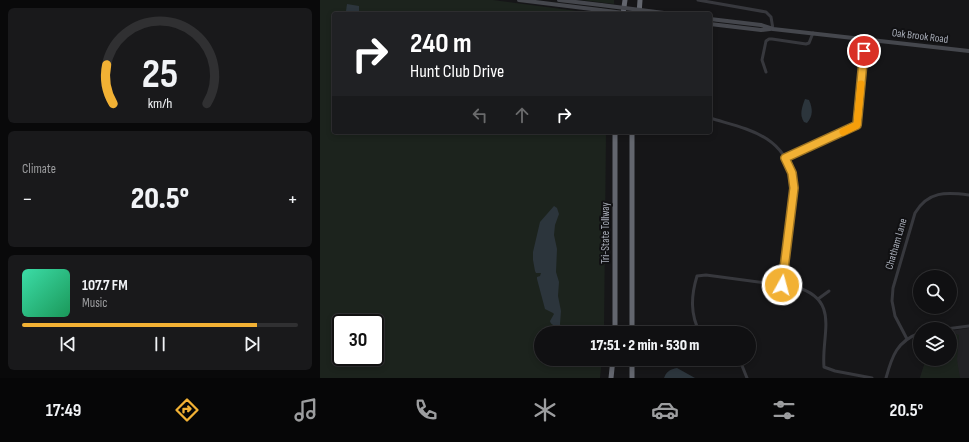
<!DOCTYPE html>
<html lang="en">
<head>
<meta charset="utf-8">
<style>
  :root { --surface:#101012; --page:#19191b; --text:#f1f3f6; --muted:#9c9d9f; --line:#303032; --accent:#f2b134 }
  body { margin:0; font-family:"Sofia Sans Condensed",sans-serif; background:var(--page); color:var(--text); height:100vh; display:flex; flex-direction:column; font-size:15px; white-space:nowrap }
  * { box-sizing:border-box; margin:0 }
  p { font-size:13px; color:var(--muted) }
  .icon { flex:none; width:22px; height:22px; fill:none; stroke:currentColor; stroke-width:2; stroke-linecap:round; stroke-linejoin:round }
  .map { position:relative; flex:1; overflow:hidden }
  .panel { display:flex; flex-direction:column; gap:8px; padding:8px; background:#09090a; width:320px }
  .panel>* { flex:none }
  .hud { position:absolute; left:12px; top:12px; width:380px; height:122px; border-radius:4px; box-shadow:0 2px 6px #0003,0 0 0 1px var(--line); background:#202124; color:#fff; overflow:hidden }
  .buttons { position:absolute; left:593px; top:270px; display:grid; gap:8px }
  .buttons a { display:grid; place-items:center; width:44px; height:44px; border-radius:50%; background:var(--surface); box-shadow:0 2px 6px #0003,0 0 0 1px var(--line); font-size:20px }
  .speed { position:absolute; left:12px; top:314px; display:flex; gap:8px; font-size:20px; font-weight:700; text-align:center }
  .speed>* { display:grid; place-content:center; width:52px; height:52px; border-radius:50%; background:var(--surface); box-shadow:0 2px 6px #0003,0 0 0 1px var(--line); line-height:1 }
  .speed .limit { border:2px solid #111; border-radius:6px; background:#fff; color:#111 }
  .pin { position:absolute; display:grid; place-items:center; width:34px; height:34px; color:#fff; margin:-17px; border:2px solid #fff; border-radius:50%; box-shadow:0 1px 4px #0007 }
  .me { position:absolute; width:44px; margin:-22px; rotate:7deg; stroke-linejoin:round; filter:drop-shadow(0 0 3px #0008) }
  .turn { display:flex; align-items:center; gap:14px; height:84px; padding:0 12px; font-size:18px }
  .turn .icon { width:52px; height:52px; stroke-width:2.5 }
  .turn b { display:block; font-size:28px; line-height:34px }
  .lanes { display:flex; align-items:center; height:38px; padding:0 12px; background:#0003; justify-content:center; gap:20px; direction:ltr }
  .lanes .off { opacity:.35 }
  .big { font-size:30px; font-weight:800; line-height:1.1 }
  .panel .tile { flex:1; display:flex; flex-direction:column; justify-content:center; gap:6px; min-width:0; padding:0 14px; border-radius:6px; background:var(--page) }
  .panel .dial { align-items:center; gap:0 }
  .dial svg { height:104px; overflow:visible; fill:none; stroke:var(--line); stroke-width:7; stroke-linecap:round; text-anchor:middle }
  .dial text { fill:var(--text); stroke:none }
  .song { display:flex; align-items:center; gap:12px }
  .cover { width:48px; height:48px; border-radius:6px; background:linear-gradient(135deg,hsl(160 70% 55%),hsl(150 70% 35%)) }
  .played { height:4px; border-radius:2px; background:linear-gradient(90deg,var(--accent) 85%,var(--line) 85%) }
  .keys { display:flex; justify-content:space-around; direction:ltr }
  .heat { display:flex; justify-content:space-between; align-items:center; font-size:22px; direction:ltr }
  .trip { position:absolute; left:214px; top:326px; width:222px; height:40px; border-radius:20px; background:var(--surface); box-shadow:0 2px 6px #0003,0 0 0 1px var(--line); font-weight:800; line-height:40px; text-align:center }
  .tabs { display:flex; height:64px; justify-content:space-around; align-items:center; background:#060607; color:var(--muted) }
  .tabs .icon { width:28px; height:28px }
  .tabs .selected { color:var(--accent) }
  .tabs b { font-size:18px; color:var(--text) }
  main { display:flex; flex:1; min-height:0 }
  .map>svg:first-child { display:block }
  .built { fill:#222225 }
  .green { fill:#1c231d; fill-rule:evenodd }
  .water { fill:#2c353c }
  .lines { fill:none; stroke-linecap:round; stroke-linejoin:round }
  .minor { stroke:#37383d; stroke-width:3 }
  .secondary { stroke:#45474d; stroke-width:4 }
  .motorway { stroke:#63666e; stroke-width:5 }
  .secondary-bridge { stroke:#45474d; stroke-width:4 }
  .route-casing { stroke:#9d7322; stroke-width:10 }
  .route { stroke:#f2b134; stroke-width:7 }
  .slow { stroke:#f59e0b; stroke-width:7 }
  .labels { text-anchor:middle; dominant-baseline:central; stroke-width:4; stroke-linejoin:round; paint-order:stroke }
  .street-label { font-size:11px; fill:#a8adb8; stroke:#111113 }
</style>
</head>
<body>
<main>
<section class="panel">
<div class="tile dial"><svg viewBox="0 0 100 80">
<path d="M14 69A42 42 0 1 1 86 69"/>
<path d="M14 69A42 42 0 0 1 9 39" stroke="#f2b134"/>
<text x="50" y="56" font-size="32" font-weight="700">25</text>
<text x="50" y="72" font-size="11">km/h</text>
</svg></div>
<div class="tile"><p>Climate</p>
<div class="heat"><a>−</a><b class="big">20.5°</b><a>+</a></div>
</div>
<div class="tile">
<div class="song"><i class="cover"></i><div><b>107.7 FM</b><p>Music</p></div></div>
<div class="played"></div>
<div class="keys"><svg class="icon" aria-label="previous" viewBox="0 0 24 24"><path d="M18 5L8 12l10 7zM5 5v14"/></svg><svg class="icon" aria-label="pause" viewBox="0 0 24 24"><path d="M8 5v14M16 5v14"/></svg><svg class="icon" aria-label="next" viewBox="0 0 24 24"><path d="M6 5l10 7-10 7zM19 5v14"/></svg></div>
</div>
</section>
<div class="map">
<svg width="649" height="378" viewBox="0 0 649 378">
  <rect width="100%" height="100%" fill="#161618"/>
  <path class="built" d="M649,328V378H600L606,359H630V331Z"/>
  <g class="green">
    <path d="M0,0H173L280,14H14V132H286L284,333H221V359H282L280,378H0ZM21,323H55V357H21Z"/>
    <path d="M262,0H294V4Z"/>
    <path d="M630,332L639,335L637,360L640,378H600L606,359H630Z"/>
  </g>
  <g class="water">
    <path d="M27,4L39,6V13L26,11Z"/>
    <path d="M485,99L489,100C493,109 493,116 487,123L484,122C479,115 482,107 485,99Z"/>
    <path d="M234,206L237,208L239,214L235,225L234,235L237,249L236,272L239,282L238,296L241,311L240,324L242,333C233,333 237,332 233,325C232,324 230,323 230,321L234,314L233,313L225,309L217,279V277L220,276L221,273H216L215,271L213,260V252L220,222Z"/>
    <path d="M357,368L375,378H344C346,372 350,369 357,368Z"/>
  </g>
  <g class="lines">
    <g class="minor">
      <path d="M378,0L446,12L451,17L453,29"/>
      <path d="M446,72L442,60L446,41L449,39H452L486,44L489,43L493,33"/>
      <path d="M390,118C409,124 430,128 447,139C480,161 473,194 469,227C467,246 464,266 462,285"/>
      <path d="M465,158L537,125L546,39"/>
      <path d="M498,299L509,291"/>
      <path d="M626,329L649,326"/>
      <path d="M380,333C370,314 371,296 377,276L386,275L476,287C521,300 501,334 504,367L515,371L552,378"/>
      <path d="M587,339L575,316L572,301L573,288L595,213C608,191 626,192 649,195"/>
      <path d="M417,359L421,363L427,378"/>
      <path d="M566,378C572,356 577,341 600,333"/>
    </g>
    <g class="secondary">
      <path d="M199,0L280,10"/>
      <path d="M239,0L281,5"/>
      <path d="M344,13L353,14"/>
      <path d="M390,19L441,25L453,29L649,51"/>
      <path d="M390,24L441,30L450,29"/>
    </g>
    <g class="motorway">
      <path d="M303,14L305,0"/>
      <path d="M319,14L320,0"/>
      <path d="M312,132V333"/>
      <path d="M295,333V132"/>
      <path d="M291,378L293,359"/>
      <path d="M312,378V359"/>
    </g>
    <g class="secondary-bridge">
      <path d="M281,5L344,13"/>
      <path d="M280,10L312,14"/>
    </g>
  </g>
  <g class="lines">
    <g class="route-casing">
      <path id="route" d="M462,285L474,188L472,173L465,158L537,125L544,51"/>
    </g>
    <use href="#route" class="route"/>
    <path class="slow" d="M523,132L537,125L541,84"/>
  </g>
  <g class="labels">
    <g class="street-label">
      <text transform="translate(600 36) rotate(7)">Oak Brook Road</text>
      <text transform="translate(285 233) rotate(-90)">Tri-State Tollway</text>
      <text transform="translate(576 244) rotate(-74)">Chatham Lane</text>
    </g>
  </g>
</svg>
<div class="buttons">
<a><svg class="icon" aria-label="search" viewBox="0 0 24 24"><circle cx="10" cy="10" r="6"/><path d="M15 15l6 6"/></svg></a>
<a><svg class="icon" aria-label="layers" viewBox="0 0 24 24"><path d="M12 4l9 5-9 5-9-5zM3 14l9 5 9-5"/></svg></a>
</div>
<div class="speed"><div class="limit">30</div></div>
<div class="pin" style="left:544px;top:51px;background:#d93025"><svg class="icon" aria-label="arrive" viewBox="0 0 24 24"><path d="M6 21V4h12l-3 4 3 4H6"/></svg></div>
<svg class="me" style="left:462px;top:285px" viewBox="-20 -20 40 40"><circle r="17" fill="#f2b134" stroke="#fff" stroke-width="3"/><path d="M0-11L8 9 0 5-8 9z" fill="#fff"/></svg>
<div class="trip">17:51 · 2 min · 530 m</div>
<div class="hud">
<div class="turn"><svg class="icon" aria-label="right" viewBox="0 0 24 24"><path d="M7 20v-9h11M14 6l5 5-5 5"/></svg><div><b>240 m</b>Hunt Club Drive</div></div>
<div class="lanes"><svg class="icon off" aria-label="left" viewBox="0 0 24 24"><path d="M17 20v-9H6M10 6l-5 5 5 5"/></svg><svg class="icon off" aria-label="ahead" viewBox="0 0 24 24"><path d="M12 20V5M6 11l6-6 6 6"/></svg><svg class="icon" aria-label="right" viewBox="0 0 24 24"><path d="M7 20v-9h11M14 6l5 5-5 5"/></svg></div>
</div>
</div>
</main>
<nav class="tabs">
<b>17:49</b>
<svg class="icon selected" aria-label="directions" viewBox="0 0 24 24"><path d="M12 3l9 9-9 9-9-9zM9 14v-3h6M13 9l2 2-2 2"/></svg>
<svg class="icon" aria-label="music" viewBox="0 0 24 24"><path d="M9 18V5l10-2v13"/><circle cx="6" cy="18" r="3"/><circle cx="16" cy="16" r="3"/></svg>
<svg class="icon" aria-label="phone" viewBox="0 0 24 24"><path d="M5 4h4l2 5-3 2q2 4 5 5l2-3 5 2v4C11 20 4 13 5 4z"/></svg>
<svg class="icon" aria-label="climate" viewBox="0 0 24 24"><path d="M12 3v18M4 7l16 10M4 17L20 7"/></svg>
<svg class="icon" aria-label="car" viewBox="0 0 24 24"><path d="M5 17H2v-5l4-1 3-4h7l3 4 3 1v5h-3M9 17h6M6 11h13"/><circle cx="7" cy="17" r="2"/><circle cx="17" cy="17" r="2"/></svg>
<svg class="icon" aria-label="filters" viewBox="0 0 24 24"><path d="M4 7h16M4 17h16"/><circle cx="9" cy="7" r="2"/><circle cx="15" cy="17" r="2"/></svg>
<b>20.5°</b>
</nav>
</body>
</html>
